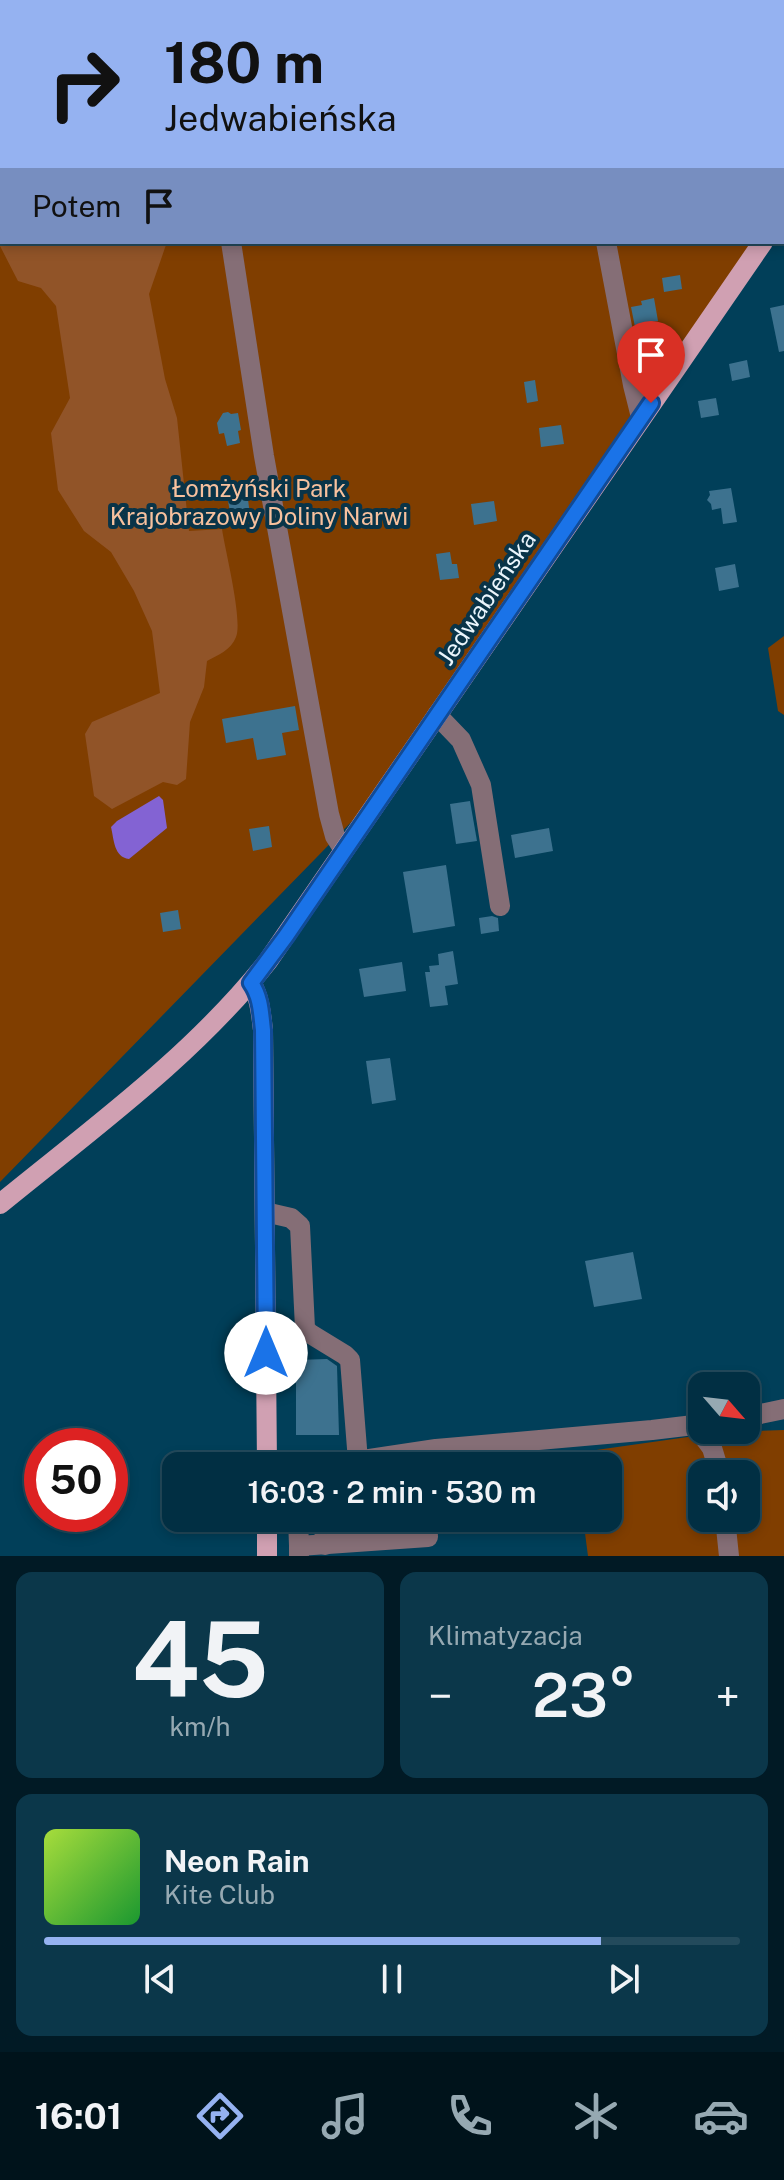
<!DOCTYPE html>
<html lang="pl">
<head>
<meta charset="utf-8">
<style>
  :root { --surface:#012f43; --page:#0b374a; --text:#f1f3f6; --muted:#96a9b2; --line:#234a5c; --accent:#95b2f1 }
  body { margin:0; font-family:"Public Sans",sans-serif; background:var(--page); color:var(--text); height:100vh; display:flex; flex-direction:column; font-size:30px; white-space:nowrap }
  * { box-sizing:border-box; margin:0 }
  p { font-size:26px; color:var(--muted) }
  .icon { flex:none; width:44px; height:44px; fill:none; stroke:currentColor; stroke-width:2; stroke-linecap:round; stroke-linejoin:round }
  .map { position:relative; height:1556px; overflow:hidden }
  .details { display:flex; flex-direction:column; gap:16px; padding:16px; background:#011a25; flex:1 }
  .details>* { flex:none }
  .hud { position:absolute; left:0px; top:0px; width:784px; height:244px; box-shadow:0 4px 12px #0003,0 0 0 2px var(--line); background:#95b2f1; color:#111; overflow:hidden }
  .needle { width:52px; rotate:118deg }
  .tools { position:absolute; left:688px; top:1372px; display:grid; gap:16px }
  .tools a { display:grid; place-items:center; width:72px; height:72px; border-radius:16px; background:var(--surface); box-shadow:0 4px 12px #0003,0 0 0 2px var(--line); font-size:40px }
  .speed { position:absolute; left:24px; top:1428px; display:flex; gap:16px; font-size:40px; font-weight:700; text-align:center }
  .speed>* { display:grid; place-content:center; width:104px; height:104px; border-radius:50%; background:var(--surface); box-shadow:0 4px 12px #0003,0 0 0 2px var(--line); line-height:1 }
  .speed .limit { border:12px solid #d22; background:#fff; color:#111 }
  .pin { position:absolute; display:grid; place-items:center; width:68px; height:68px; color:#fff; margin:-82px -34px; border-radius:50% 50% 50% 0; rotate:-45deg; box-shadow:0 0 8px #0007 }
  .pin .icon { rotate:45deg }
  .me { position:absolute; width:88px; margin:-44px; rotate:0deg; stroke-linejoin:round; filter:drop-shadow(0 0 6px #0008) }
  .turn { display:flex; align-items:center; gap:28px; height:168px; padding:0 32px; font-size:36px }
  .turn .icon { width:104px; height:104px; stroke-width:2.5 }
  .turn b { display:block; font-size:56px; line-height:68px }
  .then { display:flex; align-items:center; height:76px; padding:0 32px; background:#0003; gap:16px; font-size:30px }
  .big { font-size:60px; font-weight:600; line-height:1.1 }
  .details .widget { flex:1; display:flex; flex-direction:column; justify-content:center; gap:12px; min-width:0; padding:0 28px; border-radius:16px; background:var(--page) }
  .details .dial { align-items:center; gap:0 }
  .dial b { font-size:104px; line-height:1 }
  .song { display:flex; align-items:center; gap:24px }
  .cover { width:96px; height:96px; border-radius:12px; background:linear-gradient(135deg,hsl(80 70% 55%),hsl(130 70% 35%)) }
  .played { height:8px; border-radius:4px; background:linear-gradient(90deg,var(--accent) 80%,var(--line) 80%) }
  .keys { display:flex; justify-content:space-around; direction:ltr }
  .heat { display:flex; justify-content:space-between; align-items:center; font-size:44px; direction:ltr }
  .details .tiles { flex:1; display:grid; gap:16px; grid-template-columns:1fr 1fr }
  .widget:last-child { grid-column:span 2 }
  .trip { position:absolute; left:162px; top:1452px; width:460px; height:80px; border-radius:16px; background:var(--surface); box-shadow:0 4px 12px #0003,0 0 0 2px var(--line); font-weight:600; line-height:80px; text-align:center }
  .menu { display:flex; height:128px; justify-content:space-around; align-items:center; background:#00131b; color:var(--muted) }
  .menu .icon { width:56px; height:56px }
  .menu .active { color:var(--accent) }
  .menu b { font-size:36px; color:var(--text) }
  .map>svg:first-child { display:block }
  .green { fill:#803e00; fill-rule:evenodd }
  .forest { fill:#915428 }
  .water { fill:#8363d3 }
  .building { fill:#3d728f }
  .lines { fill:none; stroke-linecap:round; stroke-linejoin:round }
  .minor { stroke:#856e76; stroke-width:20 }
  .major { stroke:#d0a0b2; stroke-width:20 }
  .route-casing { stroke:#114b97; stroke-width:20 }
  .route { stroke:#1a73e8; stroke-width:14 }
  .labels { text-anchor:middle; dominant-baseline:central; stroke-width:8; stroke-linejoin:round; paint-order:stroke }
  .park-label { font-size:24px; fill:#f7c19e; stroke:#093448 }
  .street-label { font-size:24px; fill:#eaf5fc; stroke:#093448 }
</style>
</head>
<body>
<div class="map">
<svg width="784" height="1556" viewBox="0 0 784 1556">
  <rect width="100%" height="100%" fill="#013f59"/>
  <g class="green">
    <path d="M0,0H784V211L782,213V2H2V242H759L358,815L0,1182Z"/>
    <path d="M784,636V715L778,711L768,648Z"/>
    <path d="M784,1430V1556H588L583,1518H608V1466H577L575,1453L723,1432ZM702,1474H746V1518H702Z"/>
  </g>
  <path class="forest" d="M0,0H100L104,2H2V242H167L149,294L165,379L177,418L189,531L222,529C225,550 243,620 236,637C231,650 218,655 207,661L204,687L190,722L186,779L177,785L163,782L112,809L94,796L85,734L92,722L160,693L152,631L134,591L111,552L84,531L58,490L51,433L70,398L56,306L41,288L18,281L0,246Z"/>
  <path class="water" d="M159,796L163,800L167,828L129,859C114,857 114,840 111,827L117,821Z"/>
  <g class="building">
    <path d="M680,275L682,289L664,292L662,278Z"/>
    <path d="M654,298L658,321L651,322V325L646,326L647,330L636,332L631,307L642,305L641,301Z"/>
    <path d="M784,305V351L779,352L770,308Z"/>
    <path d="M747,360L750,377L732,381L729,364Z"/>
    <path d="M535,380L538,401L527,403L524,382Z"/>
    <path d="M716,398L719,415L701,418L698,401Z"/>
    <path d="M228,412L231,414L238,413L241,430L238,431L240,443L227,446L224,433L219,434L217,423L223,413Z"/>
    <path d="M561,425L564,444L541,447L539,428Z"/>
    <path d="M731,488L737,522L723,524L721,508L712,510L711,504L707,500L710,495L709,491Z"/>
    <path d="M247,492L250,515L231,518L227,495Z"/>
    <path d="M494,501L497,521L474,525L471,504Z"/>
    <path d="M450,552L452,564H457L459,578L440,580L436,554Z"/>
    <path d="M735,564L739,587L719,591L715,568Z"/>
    <path d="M295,706L299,730L282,733L286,755L257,760L253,738L226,743L222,719Z"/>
    <path d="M470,801L477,841L456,844L450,804Z"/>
    <path d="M269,826L272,847L253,851L249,829Z"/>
    <path d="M549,828L553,851L515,858L511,835Z"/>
    <path d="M446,865L455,926L413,933L403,872Z"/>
    <path d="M178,910L181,929L163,932L160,913Z"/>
    <path d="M492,916L498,918L499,931L481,934L479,918Z"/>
    <path d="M453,951L458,984L445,986L448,1005L430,1007L425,972H430L429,966L439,965L438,954Z"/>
    <path d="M402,962L406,991L364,997L359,969Z"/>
    <path d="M390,1058L396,1100L372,1104L366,1061Z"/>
    <path d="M633,1252L642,1299L594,1307L585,1261Z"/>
    <path d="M327,1359L337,1366L339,1435H296V1360Z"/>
  </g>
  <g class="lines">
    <g class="minor">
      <path d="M154,0V2"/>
      <path d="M231,242L264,456L329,814L335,836L344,850"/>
      <path d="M606,242L633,385L641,417"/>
      <path d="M437,715L461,740L481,785L500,906"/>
      <path d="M265,1212L291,1218L300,1226L305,1328L309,1333L345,1355L350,1360L358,1461"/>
      <path d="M746,1417L784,1409"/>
      <path d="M695,1425L712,1448L720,1474"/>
      <path d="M323,1466L436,1449L652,1430L702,1424"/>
      <path d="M298,1518L299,1546"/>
      <path d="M324,1518L325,1545"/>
      <path d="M725,1518L729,1556"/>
      <path d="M299,1556V1546L428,1537L427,1518"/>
    </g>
    <g class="major">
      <path d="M782,215L784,212"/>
      <path d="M251,983C260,997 261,1014 263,1030L267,1466"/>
      <path d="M0,1204C93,1128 193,1056 268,961L763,242"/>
      <path d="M267,1518V1556"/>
    </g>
  </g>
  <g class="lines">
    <g class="route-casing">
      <path id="route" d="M266,1353L263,1030C261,1014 261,997 251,983L286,936L651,403"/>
    </g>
    <use href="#route" class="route"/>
  </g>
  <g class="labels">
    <g class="park-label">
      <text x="259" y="488">Łomżyński Park<tspan x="259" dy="28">Krajobrazowy Doliny Narwi</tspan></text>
    </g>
    <g class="street-label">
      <text transform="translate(486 598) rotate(-56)">Jedwabieńska</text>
    </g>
  </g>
</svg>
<div class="tools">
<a><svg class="needle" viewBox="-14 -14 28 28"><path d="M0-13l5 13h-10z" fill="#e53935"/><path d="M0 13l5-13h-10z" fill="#96a9b2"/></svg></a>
<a><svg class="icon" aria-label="sound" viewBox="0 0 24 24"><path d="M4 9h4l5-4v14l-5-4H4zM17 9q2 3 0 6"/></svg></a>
</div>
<div class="speed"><div class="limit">50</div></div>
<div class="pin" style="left:651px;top:403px;background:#d93025"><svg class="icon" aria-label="arrive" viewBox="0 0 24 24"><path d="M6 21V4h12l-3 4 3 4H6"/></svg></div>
<svg class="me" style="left:266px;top:1353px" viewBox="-20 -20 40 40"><circle r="19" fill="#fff"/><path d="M0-13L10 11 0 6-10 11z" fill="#1a73e8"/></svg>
<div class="trip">16:03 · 2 min · 530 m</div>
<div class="hud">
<div class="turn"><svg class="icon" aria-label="right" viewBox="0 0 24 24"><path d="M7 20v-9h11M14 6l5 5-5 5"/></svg><div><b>180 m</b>Jedwabieńska</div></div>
<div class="then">Potem<svg class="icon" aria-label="arrive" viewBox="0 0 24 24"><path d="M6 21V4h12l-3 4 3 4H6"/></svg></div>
</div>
</div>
<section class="details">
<div class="tiles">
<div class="widget dial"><b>45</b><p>km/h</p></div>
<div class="widget"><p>Klimatyzacja</p>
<div class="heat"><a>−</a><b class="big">23°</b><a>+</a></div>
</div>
<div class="widget">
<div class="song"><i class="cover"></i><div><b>Neon Rain</b><p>Kite Club</p></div></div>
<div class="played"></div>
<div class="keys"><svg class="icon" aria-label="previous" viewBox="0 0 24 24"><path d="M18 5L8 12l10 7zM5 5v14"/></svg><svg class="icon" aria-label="pause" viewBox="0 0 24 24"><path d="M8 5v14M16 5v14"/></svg><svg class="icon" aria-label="next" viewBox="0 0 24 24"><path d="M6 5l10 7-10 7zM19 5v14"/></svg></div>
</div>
</div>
</section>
<nav class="menu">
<b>16:01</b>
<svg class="icon active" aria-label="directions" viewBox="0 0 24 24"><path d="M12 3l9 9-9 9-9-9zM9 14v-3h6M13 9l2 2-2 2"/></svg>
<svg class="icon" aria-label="music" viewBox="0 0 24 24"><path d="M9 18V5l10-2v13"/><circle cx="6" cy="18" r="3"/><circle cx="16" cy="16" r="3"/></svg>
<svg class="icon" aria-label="phone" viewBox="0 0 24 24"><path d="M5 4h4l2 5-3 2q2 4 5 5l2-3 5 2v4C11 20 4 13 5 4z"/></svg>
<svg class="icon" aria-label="climate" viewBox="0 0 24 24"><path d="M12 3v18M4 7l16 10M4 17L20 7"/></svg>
<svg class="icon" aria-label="car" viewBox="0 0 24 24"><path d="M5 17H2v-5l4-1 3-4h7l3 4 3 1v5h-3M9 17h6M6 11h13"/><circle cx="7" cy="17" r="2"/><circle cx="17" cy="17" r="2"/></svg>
</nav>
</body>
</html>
